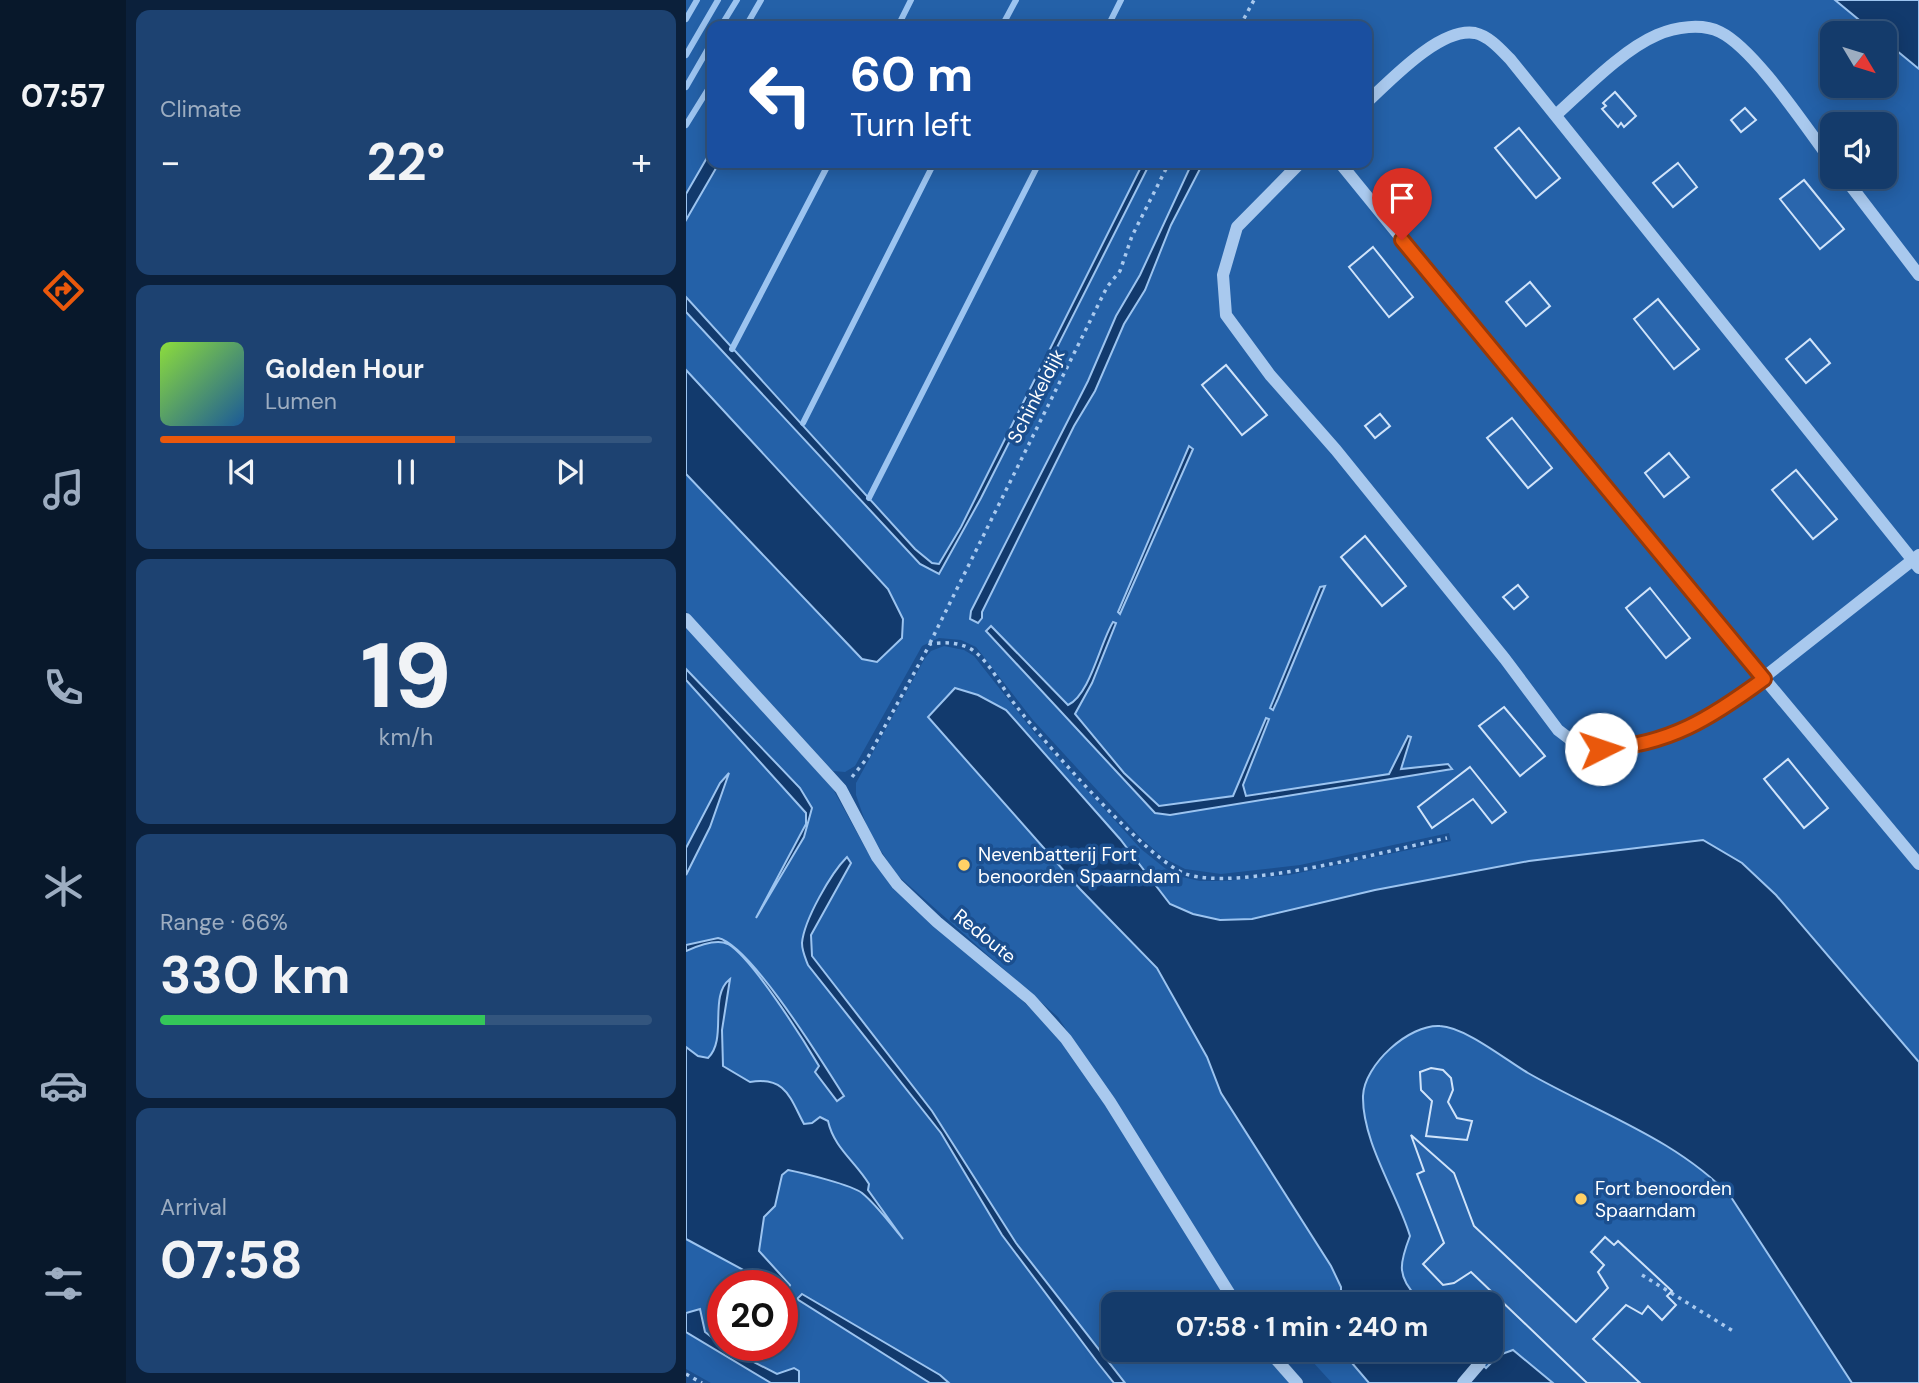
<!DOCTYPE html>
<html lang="en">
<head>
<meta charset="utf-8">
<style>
  :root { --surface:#143b6b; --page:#1d4271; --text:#f1f3f6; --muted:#9dadc1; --line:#33557e; --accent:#ea580c }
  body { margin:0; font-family:"DM Sans",sans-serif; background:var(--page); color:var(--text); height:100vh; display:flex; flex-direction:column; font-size:26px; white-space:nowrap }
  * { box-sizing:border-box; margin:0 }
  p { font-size:23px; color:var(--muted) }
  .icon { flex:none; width:38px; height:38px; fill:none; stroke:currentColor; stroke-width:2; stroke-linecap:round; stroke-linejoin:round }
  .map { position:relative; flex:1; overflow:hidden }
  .sheet { display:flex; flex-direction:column; gap:10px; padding:10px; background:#0b203b; width:560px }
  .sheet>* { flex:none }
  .top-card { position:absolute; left:21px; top:21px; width:665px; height:147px; border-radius:14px; box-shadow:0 4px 18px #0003,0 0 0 2px var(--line); background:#1a4fa0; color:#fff; overflow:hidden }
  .needle { width:46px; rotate:128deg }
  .fabs { position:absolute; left:1134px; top:21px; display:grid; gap:14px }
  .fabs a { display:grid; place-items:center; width:77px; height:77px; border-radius:14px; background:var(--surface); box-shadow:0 4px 18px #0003,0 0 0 2px var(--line); font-size:35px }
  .speed { position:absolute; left:21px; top:1270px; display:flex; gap:14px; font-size:35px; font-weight:700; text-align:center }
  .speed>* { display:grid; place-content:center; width:91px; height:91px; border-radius:50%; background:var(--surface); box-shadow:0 4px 18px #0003,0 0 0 2px var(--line); line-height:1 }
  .speed .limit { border:10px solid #d22; background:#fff; color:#111 }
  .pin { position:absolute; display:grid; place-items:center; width:60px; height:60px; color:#fff; margin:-72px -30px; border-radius:50% 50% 50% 0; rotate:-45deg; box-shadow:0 0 7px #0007 }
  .pin .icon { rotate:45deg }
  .me { position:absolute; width:77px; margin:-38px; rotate:86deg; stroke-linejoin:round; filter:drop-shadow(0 0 5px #0008) }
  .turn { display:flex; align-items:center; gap:24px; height:147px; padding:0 28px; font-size:32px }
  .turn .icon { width:91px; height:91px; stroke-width:2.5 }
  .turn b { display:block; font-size:49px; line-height:60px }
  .big { font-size:52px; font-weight:700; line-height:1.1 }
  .sheet .card { flex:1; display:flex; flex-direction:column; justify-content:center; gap:10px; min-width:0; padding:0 24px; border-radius:14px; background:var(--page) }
  .sheet .dial { align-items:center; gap:0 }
  .dial b { font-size:91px; line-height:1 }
  .song { display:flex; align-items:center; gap:21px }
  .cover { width:84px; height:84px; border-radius:10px; background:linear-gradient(135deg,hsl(90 70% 55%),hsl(210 70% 35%)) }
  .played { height:7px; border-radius:4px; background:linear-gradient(90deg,var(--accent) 60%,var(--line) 60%) }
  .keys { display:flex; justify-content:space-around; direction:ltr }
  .heat { display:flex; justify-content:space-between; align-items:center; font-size:38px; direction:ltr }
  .charge { height:10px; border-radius:5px; background:linear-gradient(90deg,#34c759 66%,var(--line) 0) }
  .trip { position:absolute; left:415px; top:1292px; width:402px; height:70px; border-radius:14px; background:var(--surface); box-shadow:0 4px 18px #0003,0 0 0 2px var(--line); font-weight:700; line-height:70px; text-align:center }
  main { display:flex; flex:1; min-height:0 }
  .tabs { display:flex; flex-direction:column; width:126px; justify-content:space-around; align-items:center; background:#08182b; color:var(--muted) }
  .tabs .icon { width:49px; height:49px }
  .tabs .selected { color:var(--accent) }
  .tabs b { font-size:32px; color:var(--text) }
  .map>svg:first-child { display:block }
  .green { fill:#2461a8; fill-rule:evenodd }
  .water { fill:#123a6d; stroke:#9cc4f0; stroke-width:2 }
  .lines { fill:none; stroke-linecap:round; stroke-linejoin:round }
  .stream { stroke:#9cc4f0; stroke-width:6 }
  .building { fill:#2a66ad; stroke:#cfe3fa; stroke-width:2 }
  .path { stroke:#a9c9ee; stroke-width:3.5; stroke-dasharray:3.5 5; stroke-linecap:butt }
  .minor { stroke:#a9c9ee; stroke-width:12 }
  .route-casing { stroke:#983908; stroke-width:18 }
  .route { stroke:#ea580c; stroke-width:12 }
  .poi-dot { fill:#ffd166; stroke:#1b4f8f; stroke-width:2.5 }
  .labels { text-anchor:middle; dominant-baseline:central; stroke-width:7; stroke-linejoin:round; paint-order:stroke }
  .street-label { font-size:19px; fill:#fff; stroke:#1b4f8f }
  .poi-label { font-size:19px; fill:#fff; stroke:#1b4f8f; text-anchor:start }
</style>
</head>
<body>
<main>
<nav class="tabs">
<b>07:57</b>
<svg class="icon selected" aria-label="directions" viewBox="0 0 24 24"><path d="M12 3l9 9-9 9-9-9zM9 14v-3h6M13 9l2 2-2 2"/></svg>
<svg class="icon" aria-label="music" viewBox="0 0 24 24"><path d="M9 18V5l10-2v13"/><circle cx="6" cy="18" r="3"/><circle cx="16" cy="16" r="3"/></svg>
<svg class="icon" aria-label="phone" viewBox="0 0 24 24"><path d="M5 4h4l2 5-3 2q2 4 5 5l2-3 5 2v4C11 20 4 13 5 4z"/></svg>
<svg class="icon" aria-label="climate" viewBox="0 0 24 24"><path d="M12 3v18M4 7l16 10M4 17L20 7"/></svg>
<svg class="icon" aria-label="car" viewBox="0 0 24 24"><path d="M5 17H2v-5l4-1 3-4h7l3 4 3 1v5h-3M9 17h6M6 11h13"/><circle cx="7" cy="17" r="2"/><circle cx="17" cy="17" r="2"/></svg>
<svg class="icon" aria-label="filters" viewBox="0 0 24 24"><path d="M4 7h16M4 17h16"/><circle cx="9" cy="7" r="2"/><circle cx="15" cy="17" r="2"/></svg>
</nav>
<section class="sheet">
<div class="card"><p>Climate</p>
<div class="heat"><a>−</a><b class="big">22°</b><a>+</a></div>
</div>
<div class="card">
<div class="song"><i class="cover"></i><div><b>Golden Hour</b><p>Lumen</p></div></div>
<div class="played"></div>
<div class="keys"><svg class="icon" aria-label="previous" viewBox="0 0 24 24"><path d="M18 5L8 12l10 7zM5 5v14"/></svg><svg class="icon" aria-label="pause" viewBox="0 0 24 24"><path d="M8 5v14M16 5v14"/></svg><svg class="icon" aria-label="next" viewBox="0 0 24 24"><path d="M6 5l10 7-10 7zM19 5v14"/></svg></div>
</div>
<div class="card dial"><b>19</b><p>km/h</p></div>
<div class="card"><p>Range · 66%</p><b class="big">330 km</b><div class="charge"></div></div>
<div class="card"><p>Arrival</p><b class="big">07:58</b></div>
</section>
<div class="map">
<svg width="1233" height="1383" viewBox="0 0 1233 1383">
  <rect width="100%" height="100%" fill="#1b4f8f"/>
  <g class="green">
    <path d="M0,0H1233V1383H646L615,1349H805V1304H557L372,1017L209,873L182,830L170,795V783L239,658L245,651L258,646L278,650L288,656L347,731L455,849L480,869L496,877L514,881H538L603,875L765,841L763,833L614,865L535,874L499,869L478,858L455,838L347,720L290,647L275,640L253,638L236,646L169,766L159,772L147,771L0,611ZM26,26H681V163H26ZM1146,33H1199V86H1146ZM1146,124H1199V177H1146Z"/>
    <path d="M0,626L147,789L181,851L368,1031L407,1084L544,1304H427V1349H575L604,1383H25L0,1369ZM37,1286H96V1346H37Z"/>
  </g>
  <g class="water">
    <path d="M1149,0H1233V69L1199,41V33H1189Z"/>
    <path d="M26,149V163H33L0,220V194Z"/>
    <path d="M457,163H464L295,498L253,574L234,564L0,312V297L229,549L246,563L253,564L275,527Z"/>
    <path d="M506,163H517L485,225L459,290L438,324L409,391L388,426L296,612V618L292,623L284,619L285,611L402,381L430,316L454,275Z"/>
    <path d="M0,370L202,589L217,619L216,638L191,662L176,659L0,474Z"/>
    <path d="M503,446L507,449L434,614L432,612Z"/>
    <path d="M639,586L592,699L587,710L584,708L634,587Z"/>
    <path d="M427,622L430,623L406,683L389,714L438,773L473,806L547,796L580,718L583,719L557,785L560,796L703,774L722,736L725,737L715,769L762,764L766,769L484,815L469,813L300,631L305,626L382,705C404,695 414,643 427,622Z"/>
    <path d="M0,669L114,788L126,808L118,837L70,918L120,824V813L0,680Z"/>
    <path d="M269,688L292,695L320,710L434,839L484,904L507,914L534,920L566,919L689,890L843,861L1017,840L1056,863L1090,895L1233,1062V1383H1166L1045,1197C991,1139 910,1112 842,1073C820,1060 779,1027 754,1026C723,1024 678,1065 677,1096C676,1142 711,1193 724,1236C714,1262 710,1276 731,1297L760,1304H655V1287L645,1266L535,1093L521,1057L471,968L394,889L242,717Z"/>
    <path d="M43,773L24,827L0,875V848L34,783Z"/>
    <path d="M161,857L165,863L125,935L126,956L246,1111L330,1243L439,1383H428L412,1363L316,1235L255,1133L122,965C119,957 116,951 116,943C118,920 145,873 161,857Z"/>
    <path d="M32,938C65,945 138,1065 158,1096L151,1101L129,1072L133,1066C117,1039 66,958 42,944C30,938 11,946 0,951V945Z"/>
    <path d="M44,979L36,1030L37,1066L64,1082C100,1076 104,1098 118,1124L126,1123L134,1117L142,1121C148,1148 169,1161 183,1184L182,1190L217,1239C204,1224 192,1206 176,1193C166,1185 117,1173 102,1170L96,1175L89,1206L78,1217L73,1251L104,1285L99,1293L96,1286H87L0,1239V1047L12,1056L22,1058C42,1039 22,996 44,979Z"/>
    <path d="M116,1294L254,1375L263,1383H244L111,1299Z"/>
    <path d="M14,1309L19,1332L37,1346L91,1374L108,1368L113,1371V1383H85L0,1332V1313Z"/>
    <path d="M654,1349H798L790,1359L800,1368L813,1355L827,1350L867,1383H683Z"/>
  </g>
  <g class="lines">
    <g class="stream">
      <path d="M0,19L11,0"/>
      <path d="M35,26L51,0"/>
      <path d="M60,26L75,0"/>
      <path d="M212,26L225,0"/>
      <path d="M316,26L330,0"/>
      <path d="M422,26L435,0"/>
      <path d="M0,55L32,0"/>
      <path d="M0,87L26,42"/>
      <path d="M0,125L26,83"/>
      <path d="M46,349L143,163"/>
      <path d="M117,423L248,163"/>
      <path d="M183,498L353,163"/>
    </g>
  </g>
  <g class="building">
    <path d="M929,92L950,116L938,127L935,123L932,127L916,109L920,106L917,103Z"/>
    <path d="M1059,108L1070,120L1055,132L1045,120Z"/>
    <path d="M833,128L874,178L850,198L809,148Z"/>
    <path d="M992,163L1011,187L987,207L967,183Z"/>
    <path d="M1118,180L1158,229L1134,249L1094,199Z"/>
    <path d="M687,247L727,297L703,317L663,267Z"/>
    <path d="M844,282L864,306L840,326L820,302Z"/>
    <path d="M972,299L1013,349L988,369L948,319Z"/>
    <path d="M1124,339L1144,363L1120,383L1100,359Z"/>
    <path d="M540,365L581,415L556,435L516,385Z"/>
    <path d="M694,414L704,426L689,438L679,426Z"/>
    <path d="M826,418L866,468L842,488L801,438Z"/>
    <path d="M983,453L1003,477L978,497L959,473Z"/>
    <path d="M1110,470L1151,519L1127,539L1086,490Z"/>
    <path d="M679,536L720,586L696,606L655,557Z"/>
    <path d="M832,585L842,597L828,609L817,597Z"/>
    <path d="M964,588L1004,638L980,658L940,608Z"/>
    <path d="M818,707L859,756L834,776L793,726Z"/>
    <path d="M1102,759L1142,808L1118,828L1078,779Z"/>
    <path d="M784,767L820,812L806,823L787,799L746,828L732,807Z"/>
    <path d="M745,1068L757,1070L765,1078L767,1090L762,1102L771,1118L786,1121L781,1140L740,1136L746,1101L735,1090L734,1072Z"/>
    <path d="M725,1135L768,1173L788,1226L890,1322L922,1288L912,1272L918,1265L905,1252L919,1237L928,1245L932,1241L986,1291L981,1296L990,1305L976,1320L962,1306L956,1314L940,1305L907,1339L954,1383H901L785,1272L768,1283L757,1285L737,1264L758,1243L731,1174L738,1171Z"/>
  </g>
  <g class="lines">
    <g class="path">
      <path d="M554,26L568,0"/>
      <path d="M244,643L421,287L434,271L446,236L483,163"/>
      <path d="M166,777L182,757L244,644C258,642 272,642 285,649C305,662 316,689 331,707C359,743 462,861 500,874C551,892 704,850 761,838"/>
      <path d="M956,1275L1047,1331"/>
      <path d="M0,1374L16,1383"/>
    </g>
    <g class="minor">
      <path d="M681,102C705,80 754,27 789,33C803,36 815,50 824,59L1233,568"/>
      <path d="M870,115C898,90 936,50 971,35C989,27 1016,23 1034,32C1069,49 1121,129 1146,162"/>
      <path d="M614,163L551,227L537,275L540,315L584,375L650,450L819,659L872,730L889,743L915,749L951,747L993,733L1035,711L1233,555"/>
      <path d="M654,163L882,443L1233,864"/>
      <path d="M1158,177L1233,275"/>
      <path d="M0,619L155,789L191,857L211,884L251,922L344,999L380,1039L424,1102L550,1304"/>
      <path d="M581,1349L611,1383"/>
      <path d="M777,1383L794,1363"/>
    </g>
  </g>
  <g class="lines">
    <g class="route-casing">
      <path id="route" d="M716,240L1078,679C1025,718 983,745 915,749"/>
    </g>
    <use href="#route" class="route"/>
  </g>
  <g class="poi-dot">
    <circle cx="278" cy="865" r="7"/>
    <circle cx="895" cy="1199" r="7"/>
  </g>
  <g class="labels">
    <g class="street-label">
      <text transform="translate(350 396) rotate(-63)">Schinkeldijk</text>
      <text transform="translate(299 936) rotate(39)">Redoute</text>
    </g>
    <g class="poi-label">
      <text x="292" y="854">Nevenbatterij Fort<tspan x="292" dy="22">benoorden Spaarndam</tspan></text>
      <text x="909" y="1188">Fort benoorden<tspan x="909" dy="22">Spaarndam</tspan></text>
    </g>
  </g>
</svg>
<div class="fabs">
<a><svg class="needle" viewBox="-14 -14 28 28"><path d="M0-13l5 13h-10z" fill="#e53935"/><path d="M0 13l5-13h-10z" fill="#9dadc1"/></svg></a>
<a><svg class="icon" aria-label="sound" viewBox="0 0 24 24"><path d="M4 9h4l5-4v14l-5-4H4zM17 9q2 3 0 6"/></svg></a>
</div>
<div class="speed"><div class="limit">20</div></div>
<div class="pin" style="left:716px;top:240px;background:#d93025"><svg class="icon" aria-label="arrive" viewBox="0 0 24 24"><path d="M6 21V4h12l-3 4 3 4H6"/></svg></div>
<svg class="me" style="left:915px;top:749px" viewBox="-20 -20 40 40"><circle r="19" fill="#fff"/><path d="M0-13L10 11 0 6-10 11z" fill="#ea580c"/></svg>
<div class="trip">07:58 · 1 min · 240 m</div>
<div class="top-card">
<div class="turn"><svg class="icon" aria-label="left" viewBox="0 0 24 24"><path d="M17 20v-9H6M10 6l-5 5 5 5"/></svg><div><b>60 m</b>Turn left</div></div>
</div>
</div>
</main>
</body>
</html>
